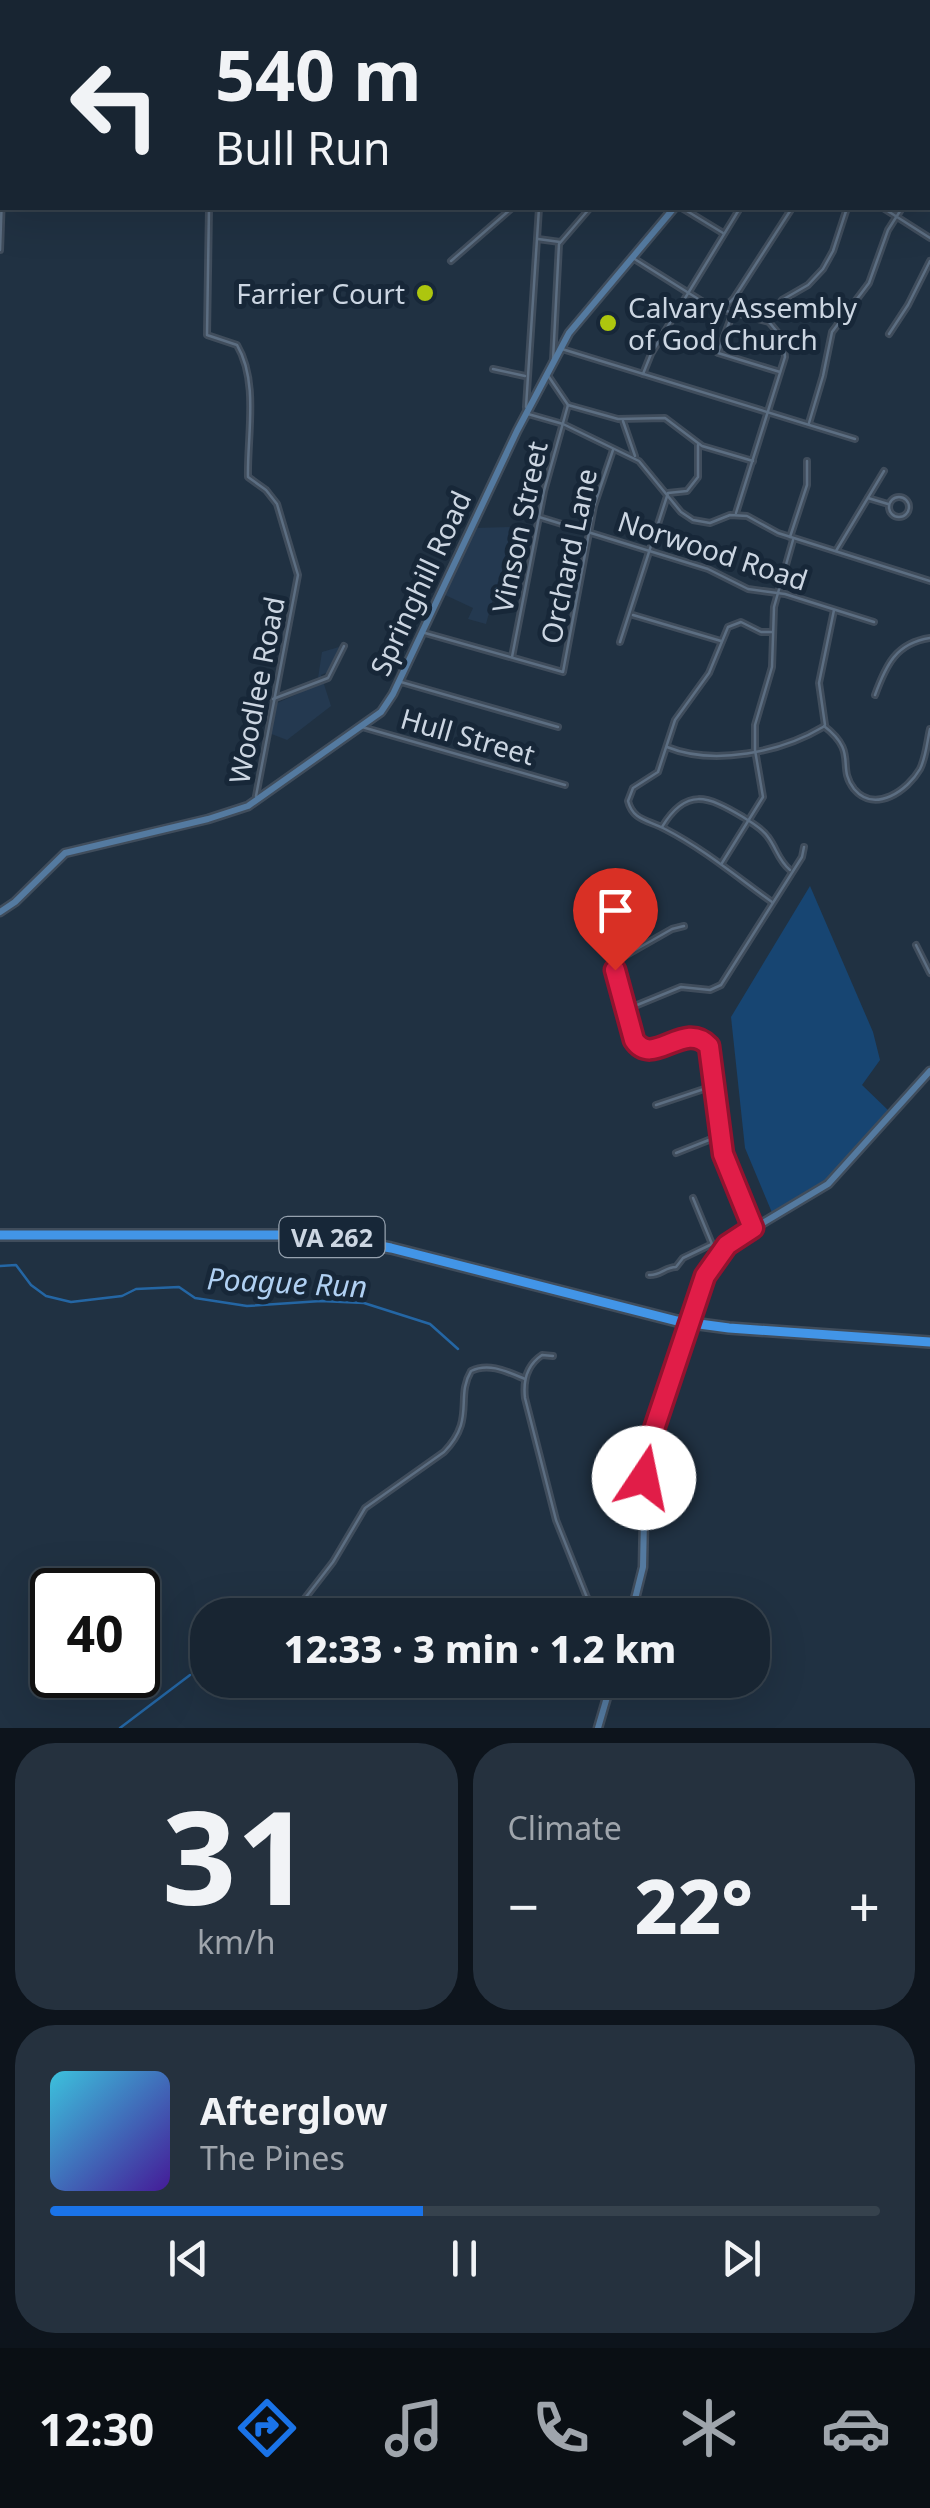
<!DOCTYPE html>
<html lang="en">
<head>
<meta charset="utf-8">
<style>
  :root { --surface:#182532; --page:#25313e; --text:#f1f3f6; --muted:#9fa5ac; --line:#36424d; --accent:#1a73e8 }
  body { margin:0; font-family:"Noto Sans",sans-serif; background:var(--page); color:var(--text); height:100vh; display:flex; flex-direction:column; font-size:38px; white-space:nowrap }
  * { box-sizing:border-box; margin:0 }
  p { font-size:32px; color:var(--muted) }
  .icon { flex:none; width:55px; height:55px; fill:none; stroke:currentColor; stroke-width:2; stroke-linecap:round; stroke-linejoin:round }
  .map { position:relative; height:1728px; overflow:hidden }
  .details { display:flex; flex-direction:column; gap:15px; padding:15px; background:#0d141c; flex:1 }
  .details>* { flex:none }
  .hud { position:absolute; left:0px; top:0px; width:930px; height:210px; box-shadow:0 10px 40px #0002,0 0 0 2px var(--line); background:#182532; color:var(--text); overflow:hidden }
  .speed { position:absolute; left:30px; top:1568px; display:flex; gap:20px; font-size:50px; font-weight:700; text-align:center }
  .speed>* { display:grid; place-content:center; width:130px; height:130px; border-radius:50%; background:var(--surface); box-shadow:0 10px 40px #0002,0 0 0 2px var(--line); line-height:1 }
  .speed .limit { border:5px solid #111; border-radius:15px; background:#fff; color:#111 }
  .pin { position:absolute; display:grid; place-items:center; width:85px; height:85px; color:#fff; margin:-102px -42px; border-radius:50% 50% 50% 0; rotate:-45deg; box-shadow:0 0 10px #0007 }
  .pin .icon { rotate:45deg }
  .me { position:absolute; width:110px; margin:-55px; rotate:11deg; stroke-linejoin:round; filter:drop-shadow(0 0 8px #0008) }
  .turn { display:flex; align-items:center; gap:35px; height:210px; padding:0 50px; font-size:45px }
  .turn .icon { width:130px; height:130px; stroke-width:2.5 }
  .turn b { display:block; font-size:70px; line-height:85px }
  .big { font-size:75px; font-weight:800; line-height:1.1 }
  .details .widget { flex:1; display:flex; flex-direction:column; justify-content:center; gap:15px; min-width:0; padding:0 35px; border-radius:40px; background:var(--page) }
  .details .dial { align-items:center; gap:0 }
  .dial b { font-size:130px; line-height:1 }
  .song { display:flex; align-items:center; gap:30px }
  .cover { width:120px; height:120px; border-radius:15px; background:linear-gradient(135deg,hsl(190 70% 55%),hsl(260 70% 35%)) }
  .played { height:10px; border-radius:5px; background:linear-gradient(90deg,var(--accent) 45%,var(--line) 45%) }
  .keys { display:flex; justify-content:space-around; direction:ltr }
  .heat { display:flex; justify-content:space-between; align-items:center; font-size:55px; direction:ltr }
  .details .tiles { flex:1; display:grid; gap:15px; grid-template-columns:1fr 1fr }
  .widget:last-child { grid-column:span 2 }
  .trip { position:absolute; left:190px; top:1598px; width:580px; height:100px; border-radius:40px; background:var(--surface); box-shadow:0 10px 40px #0002,0 0 0 2px var(--line); font-weight:800; line-height:100px; text-align:center }
  .tabs { display:flex; height:160px; justify-content:space-around; align-items:center; background:#0a0f14; color:var(--muted) }
  .tabs .icon { width:70px; height:70px }
  .tabs .active { color:var(--accent) }
  .tabs b { font-size:45px; color:var(--text) }
  .map>svg:first-child { display:block }
  .built { fill:#243950 }
  .green { fill:#174572 }
  .lines { fill:none; stroke-linecap:round; stroke-linejoin:round }
  .stream { stroke:#2466a4; stroke-width:2.5 }
  .street-casing { stroke:#404d5c; stroke-width:8 }
  .secondary-casing { stroke:#404d5c; stroke-width:11 }
  .highway-casing { stroke:#404d5c; stroke-width:14 }
  .street { stroke:#5c6e82; stroke-width:2.5 }
  .secondary { stroke:#547aa0; stroke-width:6 }
  .highway { stroke:#4295e7; stroke-width:9 }
  .route-casing { stroke:#92132f; stroke-width:25 }
  .route { stroke:#e11d48; stroke-width:18 }
  .poi-dot { fill:#adc60e; stroke:#172738; stroke-width:4 }
  .labels { text-anchor:middle; dominant-baseline:central; stroke-width:10; stroke-linejoin:round; paint-order:stroke }
  .shield { fill:#172738; stroke:#96a2af; stroke-width:2.5 }
  .shield-label { font-size:25px; font-weight:bold; fill:#ccd6e2 }
  .poi-label { font-size:28px; fill:#ccd6e2; stroke:#172738; text-anchor:end }
  .street-label { font-size:28px; fill:#ccd6e2; stroke:#172738 }
  .water-label { font-size:30px; font-style:italic; fill:#b0d0f2; stroke:#172738 }
</style>
</head>
<body>
<div class="map">
<svg width="930" height="1728" viewBox="0 0 930 1728">
  <rect width="100%" height="100%" fill="#203142"/>
  <g class="built">
    <path d="M514,527L506,591L494,595L486,624L468,619L473,608L443,594L474,528Z"/>
    <path d="M339,647L328,672L321,675L331,706L287,740L269,733L275,704L317,685L322,652Z"/>
  </g>
  <path class="green" d="M810,886L873,1032L880,1060L862,1085L890,1112L830,1180L773,1215L745,1148L731,1017Z"/>
  <g class="lines">
    <g class="stream">
      <path d="M0,1266L16,1265L31,1285L46,1296L71,1302L122,1296L136,1289L179,1287L195,1298L247,1306L321,1301L364,1303L430,1324L458,1349"/>
      <path d="M120,1728L190,1675"/>
    </g>
    <g class="street-casing">
      <g id="street">
        <path d="M38,0L39,2"/>
        <path d="M158,0V2"/>
        <path d="M373,0V2"/>
        <path d="M611,0L617,2"/>
        <path d="M746,0L751,2"/>
        <path d="M894,0L900,2"/>
        <path d="M523,2V0"/>
        <path d="M680,2L682,0"/>
        <path d="M717,2L718,0"/>
        <path d="M876,2L877,0"/>
        <path d="M928,15L930,16"/>
        <path d="M928,60L930,55"/>
        <path d="M928,81L930,82"/>
        <path d="M0,136L2,139"/>
        <path d="M928,141L930,143"/>
        <path d="M928,180L930,178"/>
        <path d="M209,208L207,335L237,345C259,382 247,436 248,477L266,490L277,504L298,575L256,796"/>
        <path d="M682,208L723,233"/>
        <path d="M883,208L930,238"/>
        <path d="M538,239L560,242"/>
        <path d="M0,250L2,195"/>
        <path d="M633,258L711,307L769,322"/>
        <path d="M451,261L512,208"/>
        <path d="M737,294L744,315"/>
        <path d="M723,309L734,298L792,208"/>
        <path d="M732,315L718,353L780,372"/>
        <path d="M770,321L782,300L808,285L823,269L833,251L847,208"/>
        <path d="M889,334L908,305L930,261"/>
        <path d="M562,349L855,439"/>
        <path d="M553,360L559,244L590,208"/>
        <path d="M493,369L525,376"/>
        <path d="M643,374L651,354L740,208"/>
        <path d="M549,377L568,405L618,419L665,418L702,446L753,461"/>
        <path d="M526,407L539,208"/>
        <path d="M528,414L563,424L639,461L681,512L693,520L710,523L730,515L747,516L778,533L930,581"/>
        <path d="M623,421L635,456"/>
        <path d="M809,423L823,376L832,332L869,283L888,230L902,208"/>
        <circle cx="899" cy="507" r="10"/>
        <path d="M868,498L888,504"/>
        <path d="M736,513L785,357L783,339L769,322"/>
        <path d="M539,517L708,569L748,589L785,594L874,622"/>
        <path d="M790,537L807,485V461"/>
        <path d="M836,551L884,471"/>
        <path d="M633,615L721,641"/>
        <path d="M772,632H761L741,622L728,627L709,673L675,720L658,772L633,788L628,801C633,821 649,820 665,829C704,849 737,877 772,902"/>
        <path d="M425,633L563,672L594,506L613,450"/>
        <path d="M620,642L668,493L687,491L698,477V445"/>
        <path d="M512,657L544,491L568,405"/>
        <path d="M401,682L558,727"/>
        <path d="M875,695C886,665 896,643 930,638"/>
        <path d="M273,699L328,678L344,646"/>
        <path d="M825,725L819,683L834,610"/>
        <path d="M824,726C859,753 836,766 854,789C875,814 908,790 920,769C926,757 927,742 930,729"/>
        <path d="M362,727L565,785"/>
        <path d="M667,747C714,766 781,752 823,727"/>
        <path d="M662,827C686,787 708,796 743,817C752,823 762,828 768,837C777,849 778,860 790,870"/>
        <path d="M722,863L763,797L755,750V725L772,667L774,607L793,540"/>
        <path d="M684,926L672,929L621,958L616,965L615,973L634,1039L639,1047C664,1058 686,1021 709,1046L722,1151L752,1225"/>
        <path d="M916,945L930,973"/>
        <path d="M625,1010L681,987L710,990L721,985L802,857L804,847"/>
        <path d="M656,1105L713,1086"/>
        <path d="M676,1153L719,1136"/>
        <path d="M693,1198L712,1244L719,1251"/>
        <path d="M649,1275C660,1276 665,1267 676,1267L683,1258L712,1244"/>
        <path d="M553,1356L542,1355C527,1365 523,1381 525,1398L556,1520L594,1615"/>
        <path d="M292,1615L333,1562L365,1508L444,1452C476,1419 455,1398 471,1371C489,1362 508,1372 525,1379"/>
        <path d="M208,1687L216,1680"/>
      </g>
    </g>
    <g class="secondary-casing">
      <g id="secondary">
        <path d="M426,0L438,2"/>
        <path d="M134,2L139,0"/>
        <path d="M584,2L586,0"/>
        <path d="M758,2L759,0"/>
        <path d="M0,57L2,56"/>
        <path d="M0,912L15,902L65,853L208,819L248,806L381,712L393,694L517,431L569,333L674,208"/>
        <path d="M631,1615L643,1567L645,1470L652,1435L700,1283L718,1255L731,1242L828,1184L930,1071"/>
        <path d="M598,1728L612,1680"/>
      </g>
    </g>
    <g class="highway-casing">
      <path id="highway" d="M0,1235H321L391,1248L677,1321L729,1328L930,1342"/>
    </g>
    <use href="#street" class="street"/>
    <use href="#secondary" class="secondary"/>
    <use href="#highway" class="highway"/>
  </g>
  <g class="lines">
    <g class="route-casing">
      <path id="route" d="M615,970L634,1040C653,1069 684,1019 709,1046L723,1154L753,1228L727,1245L705,1276L652,1435L644,1478"/>
    </g>
    <use href="#route" class="route"/>
  </g>
  <g class="poi-dot">
    <circle cx="425" cy="293" r="10"/>
    <circle cx="608" cy="323" r="10"/>
  </g>
  <g class="labels">
    <rect class="shield" x="279.5" y="1217" width="105" height="40" rx="8"/>
    <g class="shield-label">
      <text x="332" y="1237">VA 262</text>
    </g>
    <g class="poi-label">
      <text x="405" y="293">Farrier Court</text>
      <text x="628" y="307" text-anchor="start">Calvary Assembly<tspan x="628" dy="32">of God Church</tspan></text>
    </g>
    <g class="street-label">
      <text transform="translate(519 527) rotate(-78)">Vinson Street</text>
      <text transform="translate(713 550) rotate(18)">Norwood Road</text>
      <text transform="translate(568 556) rotate(-78)">Orchard Lane</text>
      <text transform="translate(420 583) rotate(-65)">Springhill Road</text>
      <text transform="translate(256 690) rotate(-79)">Woodlee Road</text>
      <text transform="translate(468 736) rotate(16)">Hull Street</text>
    </g>
    <g class="water-label">
      <text transform="translate(287 1282) rotate(3)">Poague Run</text>
    </g>
  </g>
</svg>
<div class="speed"><div class="limit">40</div></div>
<div class="pin" style="left:615px;top:970px;background:#d93025"><svg class="icon" aria-label="arrive" viewBox="0 0 24 24"><path d="M6 21V4h12l-3 4 3 4H6"/></svg></div>
<svg class="me" style="left:644px;top:1478px" viewBox="-20 -20 40 40"><circle r="19" fill="#fff"/><path d="M0-13L10 11 0 6-10 11z" fill="#e11d48"/></svg>
<div class="trip">12:33 · 3 min · 1.2 km</div>
<div class="hud">
<div class="turn"><svg class="icon" aria-label="left" viewBox="0 0 24 24"><path d="M17 20v-9H6M10 6l-5 5 5 5"/></svg><div><b>540 m</b>Bull Run</div></div>
</div>
</div>
<section class="details">
<div class="tiles">
<div class="widget dial"><b>31</b><p>km/h</p></div>
<div class="widget"><p>Climate</p>
<div class="heat"><a>−</a><b class="big">22°</b><a>+</a></div>
</div>
<div class="widget">
<div class="song"><i class="cover"></i><div><b>Afterglow</b><p>The Pines</p></div></div>
<div class="played"></div>
<div class="keys"><svg class="icon" aria-label="previous" viewBox="0 0 24 24"><path d="M18 5L8 12l10 7zM5 5v14"/></svg><svg class="icon" aria-label="pause" viewBox="0 0 24 24"><path d="M8 5v14M16 5v14"/></svg><svg class="icon" aria-label="next" viewBox="0 0 24 24"><path d="M6 5l10 7-10 7zM19 5v14"/></svg></div>
</div>
</div>
</section>
<nav class="tabs">
<b>12:30</b>
<svg class="icon active" aria-label="directions" viewBox="0 0 24 24"><path d="M12 3l9 9-9 9-9-9zM9 14v-3h6M13 9l2 2-2 2"/></svg>
<svg class="icon" aria-label="music" viewBox="0 0 24 24"><path d="M9 18V5l10-2v13"/><circle cx="6" cy="18" r="3"/><circle cx="16" cy="16" r="3"/></svg>
<svg class="icon" aria-label="phone" viewBox="0 0 24 24"><path d="M5 4h4l2 5-3 2q2 4 5 5l2-3 5 2v4C11 20 4 13 5 4z"/></svg>
<svg class="icon" aria-label="climate" viewBox="0 0 24 24"><path d="M12 3v18M4 7l16 10M4 17L20 7"/></svg>
<svg class="icon" aria-label="car" viewBox="0 0 24 24"><path d="M5 17H2v-5l4-1 3-4h7l3 4 3 1v5h-3M9 17h6M6 11h13"/><circle cx="7" cy="17" r="2"/><circle cx="17" cy="17" r="2"/></svg>
</nav>
</body>
</html>
